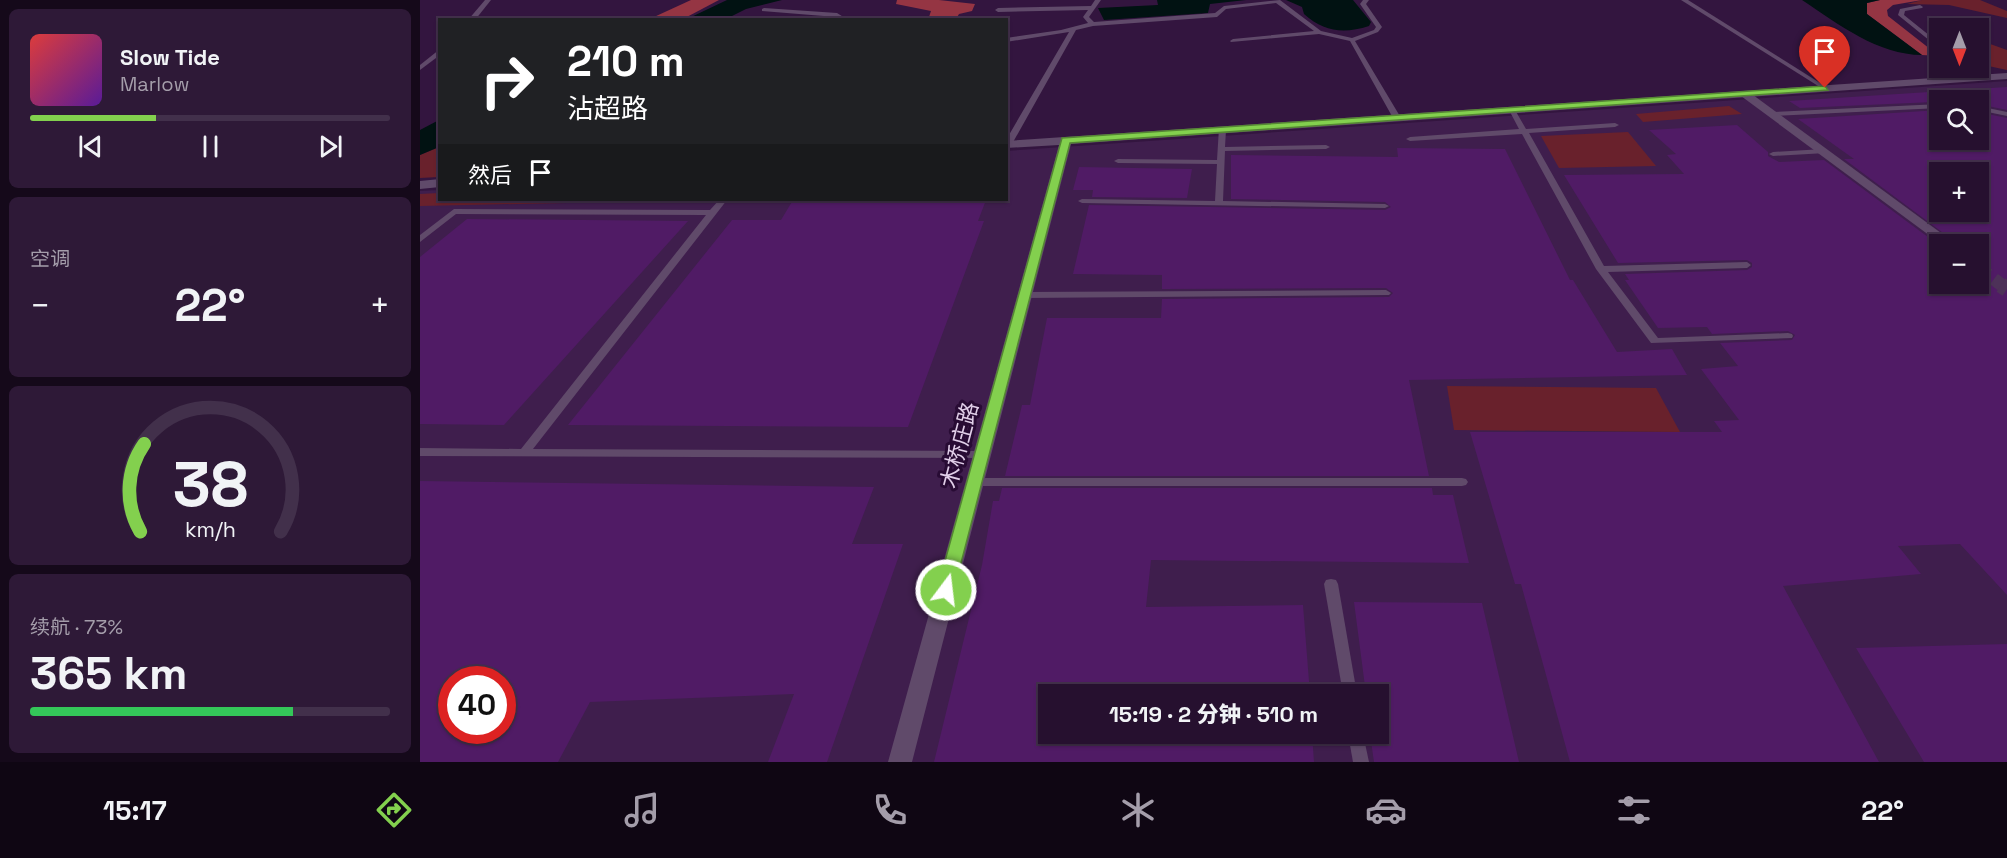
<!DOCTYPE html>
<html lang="zh">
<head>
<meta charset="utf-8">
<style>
  :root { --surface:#26102f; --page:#2e1937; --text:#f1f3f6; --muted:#a49daa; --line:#42304b; --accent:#83d04e }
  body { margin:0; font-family:"Space Grotesk","Noto Sans SC",sans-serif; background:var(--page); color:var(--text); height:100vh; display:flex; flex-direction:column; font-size:22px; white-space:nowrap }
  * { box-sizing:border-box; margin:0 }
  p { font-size:20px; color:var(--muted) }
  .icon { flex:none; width:33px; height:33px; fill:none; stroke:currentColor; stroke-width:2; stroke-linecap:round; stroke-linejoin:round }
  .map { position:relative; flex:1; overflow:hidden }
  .details { display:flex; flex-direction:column; gap:9px; padding:9px; background:#15091a; width:420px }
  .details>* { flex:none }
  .guide { position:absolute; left:18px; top:18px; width:570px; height:183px; border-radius:0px; box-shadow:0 2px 4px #0004,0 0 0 2px var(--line); background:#202124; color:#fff; overflow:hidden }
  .needle { width:39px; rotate:180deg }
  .controls { position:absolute; left:1509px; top:18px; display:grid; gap:12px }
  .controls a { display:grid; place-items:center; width:60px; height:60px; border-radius:0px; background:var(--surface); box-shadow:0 2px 4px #0004,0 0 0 2px var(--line); font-size:30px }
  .speed { position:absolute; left:18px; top:666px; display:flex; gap:12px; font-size:30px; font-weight:700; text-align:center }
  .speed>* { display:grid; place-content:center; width:78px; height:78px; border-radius:50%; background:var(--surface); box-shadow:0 2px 4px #0004,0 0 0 2px var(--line); line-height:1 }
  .speed .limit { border:9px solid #d22; background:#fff; color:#111 }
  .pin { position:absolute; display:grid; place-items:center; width:51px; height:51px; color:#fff; margin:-62px -26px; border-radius:50% 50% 50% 0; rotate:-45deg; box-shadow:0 0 6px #0007 }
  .pin .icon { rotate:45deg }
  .me { position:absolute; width:66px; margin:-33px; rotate:15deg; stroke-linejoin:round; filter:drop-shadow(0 0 4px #0008) }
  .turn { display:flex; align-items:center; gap:21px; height:126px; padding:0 30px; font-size:27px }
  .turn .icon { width:78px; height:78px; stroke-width:2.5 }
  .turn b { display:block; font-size:42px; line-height:51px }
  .then { display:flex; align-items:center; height:57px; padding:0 30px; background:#0003; gap:12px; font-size:22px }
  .big { font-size:45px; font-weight:800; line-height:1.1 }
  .details .card { flex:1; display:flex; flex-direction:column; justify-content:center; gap:9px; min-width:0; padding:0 21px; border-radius:9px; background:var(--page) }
  .details .dial { align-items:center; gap:0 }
  .dial svg { height:156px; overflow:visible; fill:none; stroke:var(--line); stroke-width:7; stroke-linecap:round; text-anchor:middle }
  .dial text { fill:var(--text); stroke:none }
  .song { display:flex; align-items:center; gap:18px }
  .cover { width:72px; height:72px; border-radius:9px; background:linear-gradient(135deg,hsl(0 70% 55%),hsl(270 70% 35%)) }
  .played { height:6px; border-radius:3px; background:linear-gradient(90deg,var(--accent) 35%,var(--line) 35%) }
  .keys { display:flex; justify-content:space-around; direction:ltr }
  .heat { display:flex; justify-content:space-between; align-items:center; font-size:33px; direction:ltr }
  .charge { height:9px; border-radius:4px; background:linear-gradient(90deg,#34c759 73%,var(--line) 0) }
  .trip { position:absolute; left:618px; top:684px; width:351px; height:60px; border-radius:0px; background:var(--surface); box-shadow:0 2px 4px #0004,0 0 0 2px var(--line); font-weight:800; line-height:60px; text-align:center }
  .tab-bar { display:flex; height:96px; justify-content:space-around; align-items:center; background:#0f0613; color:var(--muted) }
  .tab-bar .icon { width:42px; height:42px }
  .tab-bar .current { color:var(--accent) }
  .tab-bar b { font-size:27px; color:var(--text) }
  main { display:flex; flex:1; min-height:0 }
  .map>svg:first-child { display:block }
  .built { fill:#3f1e4d; fill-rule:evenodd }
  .green { fill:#69212c }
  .forest { fill:#953543 }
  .water { fill:#011212 }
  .building { fill:#501b65; fill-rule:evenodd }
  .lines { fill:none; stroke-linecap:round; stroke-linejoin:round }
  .minor-tunnel-far1 { stroke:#4d3158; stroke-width:13; stroke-dasharray:13 7; stroke-linecap:butt }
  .minor-tunnel { stroke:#4d3158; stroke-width:16; stroke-dasharray:16 8; stroke-linecap:butt }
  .service { fill:#604a6a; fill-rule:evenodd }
  .minor { fill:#604a6a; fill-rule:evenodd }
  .tertiary { fill:#604a6a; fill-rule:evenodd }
  .route { fill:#83d04e; stroke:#558733; stroke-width:1.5 }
  .labels { text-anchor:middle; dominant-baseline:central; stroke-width:6; stroke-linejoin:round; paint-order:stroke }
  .street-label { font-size:22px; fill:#e1cfe9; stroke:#280b34 }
</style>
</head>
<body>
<main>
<section class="details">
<div class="card">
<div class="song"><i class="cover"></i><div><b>Slow Tide</b><p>Marlow</p></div></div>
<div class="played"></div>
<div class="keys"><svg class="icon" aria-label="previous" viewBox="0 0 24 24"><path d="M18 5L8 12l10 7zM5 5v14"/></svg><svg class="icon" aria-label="pause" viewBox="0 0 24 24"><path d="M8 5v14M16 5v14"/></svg><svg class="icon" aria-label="next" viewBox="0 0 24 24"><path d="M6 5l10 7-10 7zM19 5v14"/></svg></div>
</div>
<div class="card"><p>空调</p>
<div class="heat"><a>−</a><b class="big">22°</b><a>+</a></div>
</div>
<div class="card dial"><svg viewBox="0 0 100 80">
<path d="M14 69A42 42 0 1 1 86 69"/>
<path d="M14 69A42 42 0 0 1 16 24" stroke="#83d04e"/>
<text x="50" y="56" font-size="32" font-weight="700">38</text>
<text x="50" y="72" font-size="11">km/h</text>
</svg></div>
<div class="card"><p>续航 · 73%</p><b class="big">365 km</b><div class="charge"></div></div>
</section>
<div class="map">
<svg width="1587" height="762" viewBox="0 0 1587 762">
  <rect width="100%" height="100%" fill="#33153f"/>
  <path class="built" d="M1587,81V762H0V191L19,190L20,200H586L587,151ZM1520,100H1558V140H1520ZM1520,172H1558V212H1520ZM1520,244H1558V284H1520ZM32,680H82V730H32ZM628,694H958V734H628Z"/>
  <g class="green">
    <path d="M1502,0H1560L1587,11V18L1529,5L1487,4Z"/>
    <path d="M1559,40L1587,50V70L1559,64Z"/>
    <path d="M1309,106L1322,114L1223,122L1216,114Z"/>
    <path d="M1208,132L1236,166L1139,168L1121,136Z"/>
    <path d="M19,147V177L0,178V155Z"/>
    <path d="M19,193L20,200H287L0,206V194Z"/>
    <path d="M1027,386L1236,388L1260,432L1034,430Z"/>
  </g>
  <g class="forest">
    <path d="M271,0H299L263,19H236L234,17Z"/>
    <path d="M477,0H519L555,4L552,11L539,14L536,19L508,20L511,11L476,4Z"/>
    <path d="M1460,0H1502L1473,5L1467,10L1468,16L1519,56L1502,55L1447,14V3Z"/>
  </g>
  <g class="water">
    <path d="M307,0H362L326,9L306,19H267Z"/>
    <path d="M737,0H826L790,4L788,13L684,20L678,8L738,5Z"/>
    <path d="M866,0H933L951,22L949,26C924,34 904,32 884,14L882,7Z"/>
    <path d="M1382,0H1460L1447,3V14L1502,55C1458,55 1418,24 1382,0Z"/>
    <path d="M19,120V147L0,155V130Z"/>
  </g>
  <g class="building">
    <path d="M1587,87V110L1558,104V100L1380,108L1369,101Z"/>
    <path d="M1520,110V140H1558V112L1587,118V595L1540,544L1478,546L1501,574L1363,586L1459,762H1150L1101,584H1095L1050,432H1302L1294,421L1319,420L1281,369L1318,366L1300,343L1372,340L1375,335L1368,331L1292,334L1287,327L1238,328L1205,280H1209L1205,274L1327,270L1332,267V263L1327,260L1198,263L1144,175L1264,174L1247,155L1256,154L1229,130L1317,125L1348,152V156L1359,162L1404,160L1520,246V284H1558V244H1538L1424,159H1434L1378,119ZM1520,172H1558V212H1520Z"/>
    <path d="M977,148L1085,149L1150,280H1153L1197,352L1252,349L1267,375L989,380L1009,476H585L602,405H610L627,318H741L742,299L969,297L973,293L966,288L742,289V275L653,274L669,205L965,210L971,207L965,202L811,199V155L978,157Z"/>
    <path d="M659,167L772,169L767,198L672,197L673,190H653Z"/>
    <path d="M373,200H566L558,221H564L488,427L148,425L312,220H361Z"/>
    <path d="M47,219L268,221L84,425L0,424V257Z"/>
    <path d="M0,481L454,487L432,544H483L407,762H348L374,694L170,702L138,762H0ZM32,680H82V730H32Z"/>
    <path d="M582,488H1012L1013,495H1033L1049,563L731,560L726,607L883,605L890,694H628V734H892L894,762H514L562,565L573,501H579Z"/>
    <path d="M934,602L1062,603L1099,762H954L950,734H958V694H946Z"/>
    <path d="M1587,644V762H1504L1436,648Z"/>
  </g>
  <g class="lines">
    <path class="minor-tunnel-far1" d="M1558,267L1583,286"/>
    <path class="minor-tunnel" d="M1581,285L1587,289"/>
    <g class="service">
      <path d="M65,0H71L55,20H48Z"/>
      <path d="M675,0H681L669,17L674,22L795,13L804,6L860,0L901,31L932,38L954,30L956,27L940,4L943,0H949L946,4L962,27L958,32L935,41L981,118L977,120L973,118L930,41L899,34L811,42L810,41L813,39L894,31L856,3L806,9L797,17L673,26L656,30L592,144L586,146V140L649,32L586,42V38L641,30L668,23L663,17L668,10L578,12L575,10L578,8L671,6Z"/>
      <path d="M1261,0H1268L1408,88L1403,89Z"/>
      <path d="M1500,5L1503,7L1502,8L1485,11L1484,15L1520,44V49L1478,15L1480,9Z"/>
      <path d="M344,8L417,13L425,18L417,20L418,18L416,17L342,11V9Z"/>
      <path d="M20,49V55L0,70V65Z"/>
      <path d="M1551,68H1558L1576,77L1571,78Z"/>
      <path d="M1520,104V108L1353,116L1349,114L1353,112Z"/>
      <path d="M1558,106L1587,112V116L1558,110Z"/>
      <path d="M1092,108L1095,110L1106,129L1195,123L1199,125L1195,127L1109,133L1184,266L1327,262L1331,265L1327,268L1188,272L1238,338L1368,333L1372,334L1373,336L1372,338L1231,343L1176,269L1102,134L990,141L986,139L990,137L1099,129L1089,110Z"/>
      <path d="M799,128L806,130L805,147L906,145L910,147L906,149L805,151L803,201L965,204L969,206L965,208L662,203L658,201L662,199L795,201L797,164L698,163L694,161L698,159L797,160Z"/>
      <path d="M1403,149H1406V153L1353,156L1349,154L1353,152Z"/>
      <path d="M299,200H307L113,449L562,451L566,452L568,455L566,458L0,456V448L101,449L286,215L36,214L0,242V235L34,209L290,210Z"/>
      <path d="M966,290L971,293L969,295L604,298L599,295L604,292Z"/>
      <path d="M554,478H1042L1046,479L1048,482L1046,485L1042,486H554L550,485L548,482L550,479Z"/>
      <path d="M911,579L916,580L918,584L937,694H923L904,584L906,580Z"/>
      <path d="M928,734H943L949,762H933Z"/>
    </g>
    <path class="minor" d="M1321,92H1329L1536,244H1521L1321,96Z"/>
    <g class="tertiary">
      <path d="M1587,73V79L651,144L492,762H468L639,145L586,148V141Z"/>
      <path d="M20,179V187L0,189V181Z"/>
    </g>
  </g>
  <path class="route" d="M1405,86L1408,90L650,143L534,590L532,594H520L517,590L642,138Z"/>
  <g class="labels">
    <g class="street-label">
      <text transform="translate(539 445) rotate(-75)">木桥庄路</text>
    </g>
  </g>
</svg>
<div class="controls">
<a><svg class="needle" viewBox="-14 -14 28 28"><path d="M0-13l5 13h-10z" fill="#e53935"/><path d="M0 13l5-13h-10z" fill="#a49daa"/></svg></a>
<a><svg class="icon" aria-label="search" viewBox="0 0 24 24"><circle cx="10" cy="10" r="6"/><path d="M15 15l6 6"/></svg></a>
<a>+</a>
<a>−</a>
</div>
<div class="speed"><div class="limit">40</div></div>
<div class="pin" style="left:1405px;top:88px;background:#d93025"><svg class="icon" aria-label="arrive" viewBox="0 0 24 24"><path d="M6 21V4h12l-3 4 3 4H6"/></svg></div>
<svg class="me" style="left:526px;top:590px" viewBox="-20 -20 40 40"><circle r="17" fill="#83d04e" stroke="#fff" stroke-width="3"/><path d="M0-11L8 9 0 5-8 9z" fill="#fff"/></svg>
<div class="trip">15:19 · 2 分钟 · 510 m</div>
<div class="guide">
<div class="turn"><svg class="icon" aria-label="right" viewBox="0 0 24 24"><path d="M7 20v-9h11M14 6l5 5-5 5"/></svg><div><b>210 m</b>沾超路</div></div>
<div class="then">然后<svg class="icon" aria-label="arrive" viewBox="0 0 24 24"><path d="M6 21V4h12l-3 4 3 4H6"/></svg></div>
</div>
</div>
</main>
<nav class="tab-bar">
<b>15:17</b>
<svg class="icon current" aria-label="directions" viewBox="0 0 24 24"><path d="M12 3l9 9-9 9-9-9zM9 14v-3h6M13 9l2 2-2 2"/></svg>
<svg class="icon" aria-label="music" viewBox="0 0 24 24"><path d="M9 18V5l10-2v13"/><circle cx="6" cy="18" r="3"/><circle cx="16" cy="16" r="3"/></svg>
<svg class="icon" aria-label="phone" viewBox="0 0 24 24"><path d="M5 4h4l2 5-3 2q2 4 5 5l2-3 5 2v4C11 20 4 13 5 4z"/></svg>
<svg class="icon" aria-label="climate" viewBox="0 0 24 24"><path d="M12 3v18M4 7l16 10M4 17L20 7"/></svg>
<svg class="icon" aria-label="car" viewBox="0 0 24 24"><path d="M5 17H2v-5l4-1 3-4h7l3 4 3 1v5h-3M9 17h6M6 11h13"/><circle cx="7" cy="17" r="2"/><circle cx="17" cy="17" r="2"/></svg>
<svg class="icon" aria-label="filters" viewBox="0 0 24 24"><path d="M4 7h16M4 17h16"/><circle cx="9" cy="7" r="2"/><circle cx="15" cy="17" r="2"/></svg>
<b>22°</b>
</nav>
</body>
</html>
